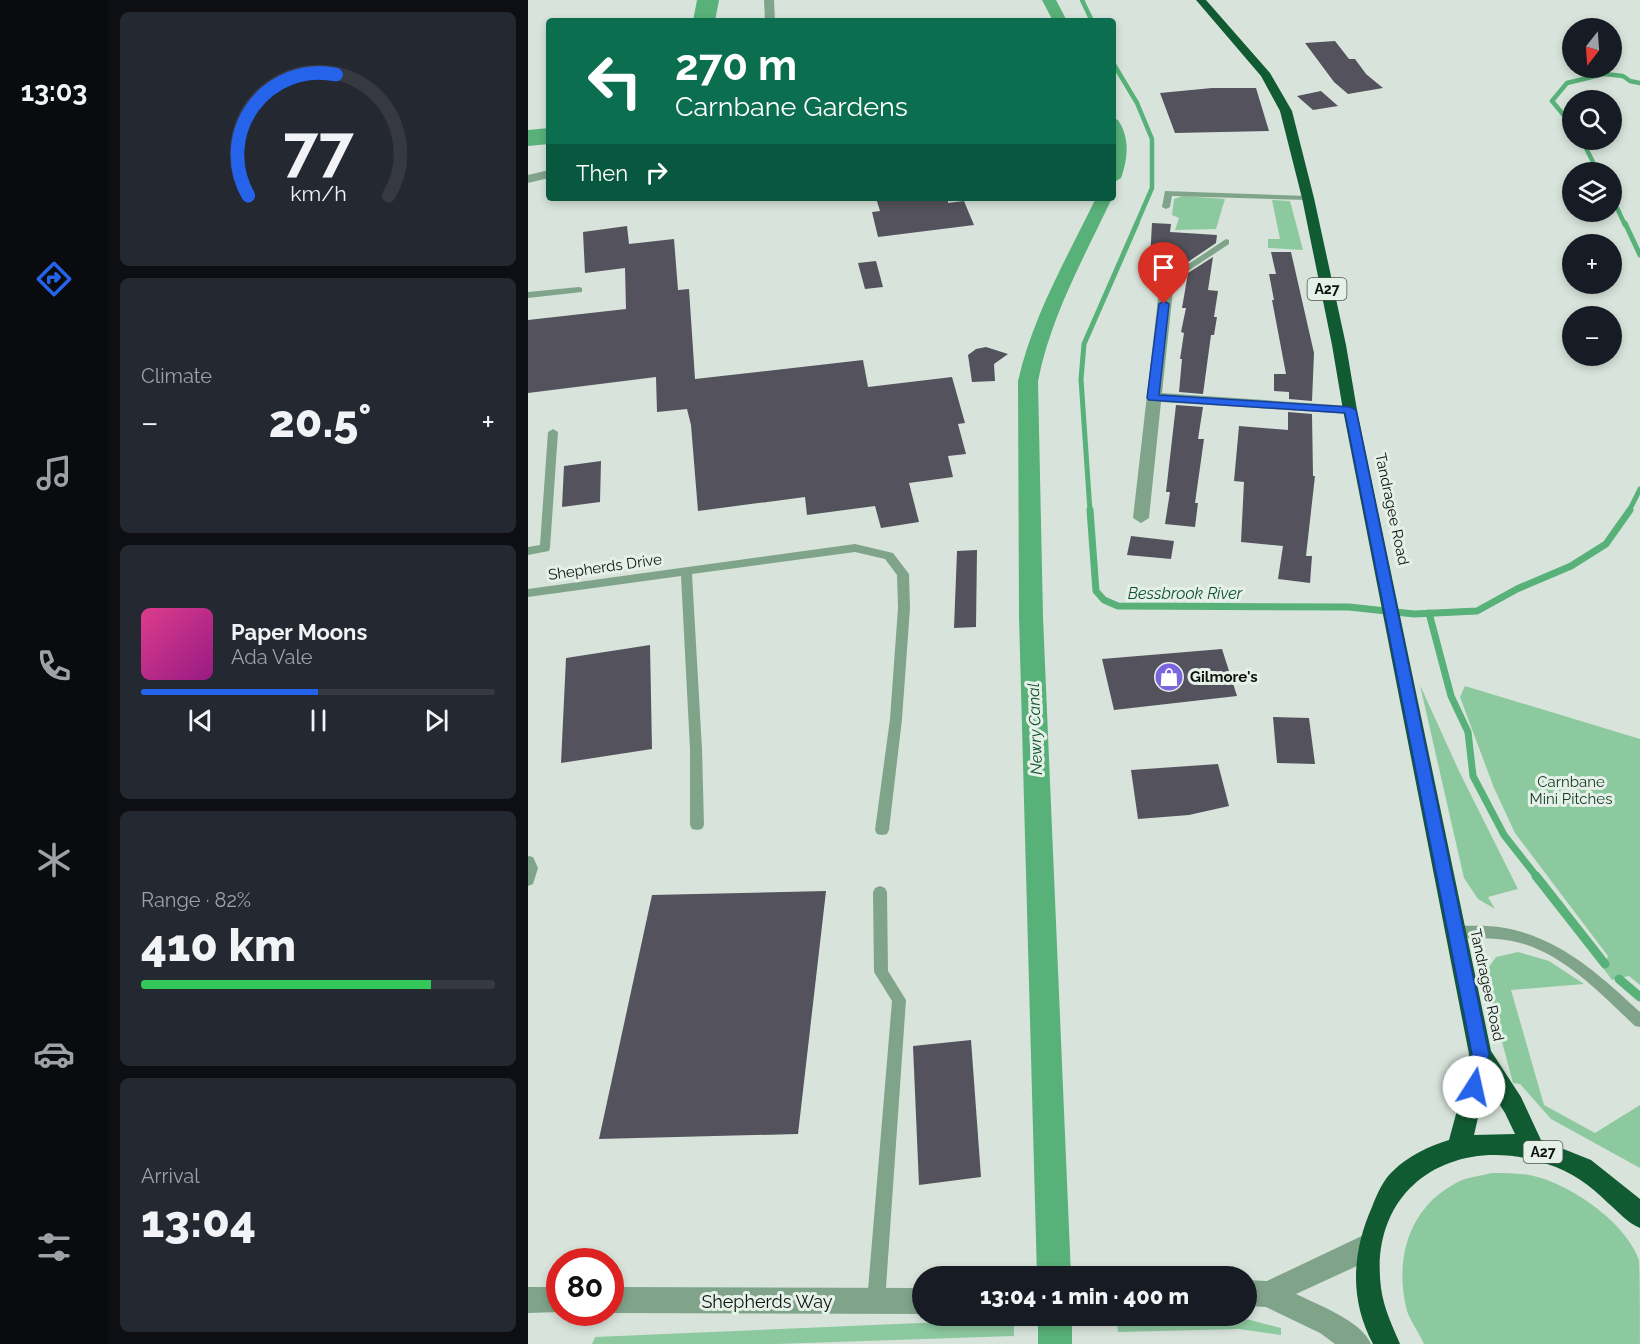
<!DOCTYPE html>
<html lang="en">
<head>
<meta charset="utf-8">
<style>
  :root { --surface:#171b24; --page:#242831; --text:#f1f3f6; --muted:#9ea1a6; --line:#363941; --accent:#2563eb }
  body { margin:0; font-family:Raleway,sans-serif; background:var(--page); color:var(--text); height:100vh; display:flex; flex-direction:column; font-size:22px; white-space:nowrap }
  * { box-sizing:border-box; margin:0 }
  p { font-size:20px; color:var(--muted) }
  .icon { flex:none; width:33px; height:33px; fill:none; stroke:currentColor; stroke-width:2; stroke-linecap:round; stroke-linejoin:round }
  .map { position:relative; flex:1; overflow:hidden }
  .panel { display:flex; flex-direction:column; gap:12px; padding:12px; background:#0d0f14; width:420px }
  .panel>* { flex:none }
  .banner { position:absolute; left:18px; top:18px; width:570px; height:183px; border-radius:6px; box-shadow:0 3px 9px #0003; background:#0b6e4f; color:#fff; overflow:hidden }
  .needle { width:39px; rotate:197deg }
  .controls { position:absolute; left:1034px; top:18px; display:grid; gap:12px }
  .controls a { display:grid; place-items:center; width:60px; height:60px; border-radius:50%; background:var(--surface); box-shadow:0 3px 9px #0003; font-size:30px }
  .speed { position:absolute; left:18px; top:1248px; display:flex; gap:12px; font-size:30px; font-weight:700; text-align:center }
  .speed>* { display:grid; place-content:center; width:78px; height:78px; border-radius:50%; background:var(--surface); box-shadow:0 3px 9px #0003; line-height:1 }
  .speed .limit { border:9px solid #d22; background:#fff; color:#111 }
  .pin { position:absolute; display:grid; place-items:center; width:51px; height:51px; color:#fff; margin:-62px -26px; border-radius:50% 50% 50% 0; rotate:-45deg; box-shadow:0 0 6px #0007 }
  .pin .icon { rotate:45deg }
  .me { position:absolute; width:66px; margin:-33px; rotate:10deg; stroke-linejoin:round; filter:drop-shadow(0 0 4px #0008) }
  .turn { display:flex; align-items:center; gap:21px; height:126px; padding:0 30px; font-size:27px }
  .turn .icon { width:78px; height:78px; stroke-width:2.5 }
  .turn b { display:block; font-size:42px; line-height:51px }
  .then { display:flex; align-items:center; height:57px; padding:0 30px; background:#0003; gap:12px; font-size:22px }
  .big { font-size:45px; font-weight:800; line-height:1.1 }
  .panel .card { flex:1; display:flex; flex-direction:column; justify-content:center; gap:9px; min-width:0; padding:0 21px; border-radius:9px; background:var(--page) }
  .panel .dial { align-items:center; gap:0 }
  .dial svg { height:156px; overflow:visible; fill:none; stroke:var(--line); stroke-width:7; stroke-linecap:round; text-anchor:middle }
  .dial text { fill:var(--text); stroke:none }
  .song { display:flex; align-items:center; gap:18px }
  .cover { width:72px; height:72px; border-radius:9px; background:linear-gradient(135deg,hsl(330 70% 55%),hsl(310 70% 35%)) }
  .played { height:6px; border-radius:3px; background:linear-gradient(90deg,var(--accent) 50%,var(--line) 50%) }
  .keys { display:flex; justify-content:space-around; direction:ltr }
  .heat { display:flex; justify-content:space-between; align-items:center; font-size:33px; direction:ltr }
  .charge { height:9px; border-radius:4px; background:linear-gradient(90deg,#34c759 82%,var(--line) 0) }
  .trip { position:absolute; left:384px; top:1266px; width:345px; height:60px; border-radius:30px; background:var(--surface); box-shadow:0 3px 9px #0003; font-weight:800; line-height:60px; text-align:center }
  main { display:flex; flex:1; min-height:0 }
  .dock { display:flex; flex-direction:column; width:108px; justify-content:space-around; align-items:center; background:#090b0e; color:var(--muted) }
  .dock .icon { width:42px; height:42px }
  .dock .current { color:var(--accent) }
  .dock b { font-size:27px; color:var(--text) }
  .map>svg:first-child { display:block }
  .green { fill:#8dc99f }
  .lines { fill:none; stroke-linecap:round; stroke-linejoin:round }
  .stream-far3 { stroke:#58b178; stroke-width:4.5 }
  .stream-far2 { stroke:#58b178; stroke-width:5 }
  .stream-far1 { stroke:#58b178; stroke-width:7 }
  .stream { stroke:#58b178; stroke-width:9 }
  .canal { fill:#58b178; fill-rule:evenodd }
  .river { fill:#58b178; fill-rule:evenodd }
  .building { fill:#54535d }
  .lane { fill:#80a48a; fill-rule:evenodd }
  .street { fill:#80a48a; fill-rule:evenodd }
  .highway { fill:#115b32; fill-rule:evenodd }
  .route { fill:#2563eb; stroke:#184099; stroke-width:1.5 }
  .labels { text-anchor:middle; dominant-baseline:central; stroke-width:6; stroke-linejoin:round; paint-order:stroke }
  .shield { fill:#e5f1e8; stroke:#4e544f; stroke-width:1.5 }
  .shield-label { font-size:14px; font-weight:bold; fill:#0d110e }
  .street-label { font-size:15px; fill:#0d110e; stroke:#e5f1e8 }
  .poi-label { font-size:15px; font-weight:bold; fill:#0d110e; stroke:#e5f1e8; text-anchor:start }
  .park-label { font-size:15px; fill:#143a22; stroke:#e5f1e8 }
  .water-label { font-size:16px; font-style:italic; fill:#0c512b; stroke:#e5f1e8 }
  .near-street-label { font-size:18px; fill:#0d110e; stroke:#e5f1e8 }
</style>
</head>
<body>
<main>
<nav class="dock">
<b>13:03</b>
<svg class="icon current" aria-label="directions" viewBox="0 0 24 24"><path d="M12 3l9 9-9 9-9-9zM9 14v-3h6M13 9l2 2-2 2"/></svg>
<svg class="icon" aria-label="music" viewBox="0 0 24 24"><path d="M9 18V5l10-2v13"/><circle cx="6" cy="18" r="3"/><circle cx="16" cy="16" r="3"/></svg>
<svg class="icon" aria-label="phone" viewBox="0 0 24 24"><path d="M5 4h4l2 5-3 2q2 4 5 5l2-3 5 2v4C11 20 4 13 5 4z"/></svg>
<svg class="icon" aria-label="climate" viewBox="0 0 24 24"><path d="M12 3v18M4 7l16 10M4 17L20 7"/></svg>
<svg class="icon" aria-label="car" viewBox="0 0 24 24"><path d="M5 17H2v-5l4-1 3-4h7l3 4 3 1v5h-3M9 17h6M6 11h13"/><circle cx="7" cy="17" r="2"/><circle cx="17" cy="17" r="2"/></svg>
<svg class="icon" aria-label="filters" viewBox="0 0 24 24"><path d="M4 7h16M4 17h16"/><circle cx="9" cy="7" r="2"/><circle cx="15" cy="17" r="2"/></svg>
</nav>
<section class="panel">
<div class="card dial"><svg viewBox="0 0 100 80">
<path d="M14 69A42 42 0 1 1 86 69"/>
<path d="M14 69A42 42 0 0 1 59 7" stroke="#2563eb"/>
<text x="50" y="56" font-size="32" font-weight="700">77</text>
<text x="50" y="72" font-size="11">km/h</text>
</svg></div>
<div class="card"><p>Climate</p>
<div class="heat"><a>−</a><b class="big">20.5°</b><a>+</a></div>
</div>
<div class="card">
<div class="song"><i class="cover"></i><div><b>Paper Moons</b><p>Ada Vale</p></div></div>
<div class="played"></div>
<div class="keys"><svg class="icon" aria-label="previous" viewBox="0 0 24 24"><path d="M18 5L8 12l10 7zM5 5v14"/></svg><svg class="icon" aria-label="pause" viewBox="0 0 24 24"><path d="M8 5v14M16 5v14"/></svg><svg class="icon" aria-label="next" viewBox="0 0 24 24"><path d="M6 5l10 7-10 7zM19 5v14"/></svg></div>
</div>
<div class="card"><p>Range · 82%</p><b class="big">410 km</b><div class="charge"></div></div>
<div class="card"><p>Arrival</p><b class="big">13:04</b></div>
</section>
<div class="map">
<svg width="1112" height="1344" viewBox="0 0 1112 1344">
  <rect width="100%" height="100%" fill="#d8e4db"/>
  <g class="green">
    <path d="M655,196L697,199L688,229L647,230L651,218L644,215L646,199Z"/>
    <path d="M744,200L762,201L775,250L740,248V239H752Z"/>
    <path d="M892,685L931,771L990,889L960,897L967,909L950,899L936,878Z"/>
    <path d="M937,686L1112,739V985L1101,976L1084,980L1075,968L1080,956L987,833L966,788L932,697Z"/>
    <path d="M990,952L1021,961L1056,984L983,990L1016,1105L1067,1133L1112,1105V1168L1023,1119L992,1084L985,1083L961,993V967L968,957Z"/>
    <path d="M964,1173C976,1173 989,1173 1001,1175C1040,1182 1098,1222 1111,1260C1112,1274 1112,1326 1112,1344H896C891,1333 883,1322 879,1311C866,1261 880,1208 928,1183C938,1177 952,1176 964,1173Z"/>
    <path d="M486,1319V1336L248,1344H64L67,1337Z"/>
    <path d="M718,1319L753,1328V1335L711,1329L590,1332L589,1320Z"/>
  </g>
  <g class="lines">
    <g class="stream-far3">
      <path d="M554,0L564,21"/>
      <path d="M585,63L609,103L624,139V188L608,225"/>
      <path d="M1044,125L1024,101L1039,83L1076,74L1095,76L1102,81L1112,83"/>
      <path d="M1054,140L1070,172"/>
      <path d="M1083,195L1097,225"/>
    </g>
    <g class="stream-far2">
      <path d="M1097,223L1112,255"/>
      <path d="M562,511L553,379L556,344L609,223"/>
      <path d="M1101,511L1112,489"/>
    </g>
    <g class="stream-far1">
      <path d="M562,510L568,591L576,600L590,606L821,607L886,614L949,611L989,589L1043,566L1078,544L1102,510"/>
      <path d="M901,613L923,696L940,732L945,776L976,835L1009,877"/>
    </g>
    <g class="stream">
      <path d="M1008,876L1077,964"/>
      <path d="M1091,979L1112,997"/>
    </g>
    <g class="canal">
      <path d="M514,0H528L539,21H525Z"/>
      <path d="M585,118L590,120C602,138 600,158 593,178L585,183Z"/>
      <path d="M568,198H584C556,258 523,315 510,381L515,617L543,1276H509L491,617L490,381C505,315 539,258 568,198Z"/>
      <rect x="510" y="1316" width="34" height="28"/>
    </g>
    <g class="river">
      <path d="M169,0H191L187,21H165Z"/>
      <path d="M21,128V144L0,146V130Z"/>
    </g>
  </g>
  <g class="building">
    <path d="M807,41L821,59H827L838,74L855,88L820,94L806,82L777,43Z"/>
    <path d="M684,88H728L741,131L647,133L632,93Z"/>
    <path d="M793,91L810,106L785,110L769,96Z"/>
    <path d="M348,198H420V203L436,201L446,225L350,237L344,212L352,211Z"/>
    <path d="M624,223L643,224L642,232L689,235L688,243L651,268L633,267L630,279L621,278Z"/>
    <path d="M99,226L101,244L146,239L150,290L161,289L167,379L335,360L340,387L424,377L437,423L430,424L438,454L420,456L425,477L381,483L391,522L353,528L347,506L279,515L277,497L170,511L163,425L159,409L129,412L128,377L0,393V320L98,309L97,268L57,273L55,232Z"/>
    <path d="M743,252H763L786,353L784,401L761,399V392L746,391V374H758L744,300H746L741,274H748Z"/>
    <path d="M685,257L680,290L690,291L686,317H689L686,335H683L675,394L651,392L654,359H652L656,333L653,332L658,308H654L660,273Z"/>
    <path d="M348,261L355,287L337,289L330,263Z"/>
    <path d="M458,347L480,354L466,364L467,381L444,382L440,355L448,349Z"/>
    <path d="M648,405L675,407L670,439H676L667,503H670L667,527L637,524L642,492H638Z"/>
    <path d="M760,412L784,414L785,476H787L778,556H784L782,583L750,579L755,546L713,542L716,482L706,481L711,426L760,430Z"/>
    <path d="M73,461L72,502L34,507L36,466Z"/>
    <path d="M603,536L646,541L643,559L599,555Z"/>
    <path d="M449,550L448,627L426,628L429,551Z"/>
    <path d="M122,645L124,749L33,763L38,658Z"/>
    <path d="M694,649L709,696L586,710L574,659Z"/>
    <path d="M745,717L781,718L787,764L749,763Z"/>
    <path d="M690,764L701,806L661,815L610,819L603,770Z"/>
    <path d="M298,891L270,1134L71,1139L124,895Z"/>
    <path d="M443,1040L453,1177L391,1185L385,1046Z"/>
  </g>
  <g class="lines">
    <g class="lane">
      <path d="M637,191L780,196L784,198L780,200L644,196L642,207L638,209L634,207Z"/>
      <path d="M698,239L701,240V244L642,283L639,284L635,281Z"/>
      <path d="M51,287L54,288V292L0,298V292Z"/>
      <path d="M25,429L30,432L22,548L21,551L0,555V547L12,545L20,432Z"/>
      <path d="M327,544L365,553L381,574L382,608L374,719L361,830L359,834L354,835L349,834L347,830L362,719L370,608L369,575L357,559L327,552L164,574L174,749L176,825L174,829L169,830L164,829L162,825V749L153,576L0,597V589Z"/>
      <path d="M0,856L5,857L10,868L5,884L0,886Z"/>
      <path d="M352,886L357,888L359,892L360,971L378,1000L357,1302L354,1308L348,1311L342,1308L339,1302L364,1001L346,972L345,892L347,888Z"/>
      <path d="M927,926C944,926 961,925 977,928C1032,938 1072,975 1112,1012V1027L1107,1026C1074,995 1040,958 996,944C973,937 950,938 927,938L922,936L920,932L922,928Z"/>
    </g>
    <g class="street">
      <path d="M236,0H246L247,21H237Z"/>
      <path d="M21,170V178L0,183V175Z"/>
      <path d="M639,277L646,281L634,393L822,406L829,410L822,414L633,402L621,518L613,523L605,518L632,281Z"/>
      <path d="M840,1233L849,1236L852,1245L849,1254L829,1266L768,1294C790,1305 834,1321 843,1344H807L792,1333L738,1307L718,1306V1280L739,1281Z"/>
      <path d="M0,1287H32L33,1312L0,1313Z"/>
      <path d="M82,1287L394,1288V1314L82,1313Z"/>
    </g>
    <path class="highway" d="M668,0H678L742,73L764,111L786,198L818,345L829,410L963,1051L993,1097L1013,1140L1063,1160L1112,1199V1228C1099,1223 1091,1212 1080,1203C1063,1186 1043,1171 1019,1164C928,1133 840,1185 853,1288C856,1309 864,1325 872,1344H845C821,1299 824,1252 844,1207C849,1194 855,1180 865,1171C880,1156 901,1146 921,1140L931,1103L941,1054L815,410L804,345L774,198L752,111L733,76ZM958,1083L977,1113L987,1134L946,1135Z"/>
  </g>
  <path class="route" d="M636,301L641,304L631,395L822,407L828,410L961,1054L953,1092L946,1095L940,1092L938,1087L944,1054L817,413L621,400L619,398L631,304Z"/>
  <defs>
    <g id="shop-disc" transform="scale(1.5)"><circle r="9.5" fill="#7d64df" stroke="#e5f1e8"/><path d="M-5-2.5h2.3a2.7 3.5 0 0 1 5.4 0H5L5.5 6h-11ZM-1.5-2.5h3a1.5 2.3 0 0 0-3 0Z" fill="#fff"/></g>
  </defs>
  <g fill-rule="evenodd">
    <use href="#shop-disc" x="641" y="677"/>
  </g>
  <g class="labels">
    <g class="shield">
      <rect x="779.5" y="278" width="39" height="22" rx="4.5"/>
      <rect x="995.5" y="1141" width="39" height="22" rx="4.5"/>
    </g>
    <g class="shield-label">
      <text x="799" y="289">A27</text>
      <text x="1015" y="1152">A27</text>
    </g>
    <g class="street-label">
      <text transform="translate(864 509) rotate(78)">Tandragee Road</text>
      <text transform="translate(77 567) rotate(-8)">Shepherds Drive</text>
      <text transform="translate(959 985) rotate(78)">Tandragee Road</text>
    </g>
    <g class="poi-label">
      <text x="662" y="677">Gilmore's</text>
    </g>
    <g class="park-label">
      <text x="1043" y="782">Carnbane<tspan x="1043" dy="17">Mini Pitches</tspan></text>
    </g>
    <g class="water-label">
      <text x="657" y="593">Bessbrook River</text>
      <text transform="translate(507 729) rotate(-92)">Newry Canal</text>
    </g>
    <g class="near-street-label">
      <text x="239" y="1301">Shepherds Way</text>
    </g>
  </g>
</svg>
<div class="controls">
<a><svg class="needle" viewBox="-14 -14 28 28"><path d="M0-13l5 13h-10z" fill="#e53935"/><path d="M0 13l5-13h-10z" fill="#9ea1a6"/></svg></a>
<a><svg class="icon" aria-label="search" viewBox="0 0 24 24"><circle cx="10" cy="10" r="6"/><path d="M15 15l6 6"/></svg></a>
<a><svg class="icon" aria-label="layers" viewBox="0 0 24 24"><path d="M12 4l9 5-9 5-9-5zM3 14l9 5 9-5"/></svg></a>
<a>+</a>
<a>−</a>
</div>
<div class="speed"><div class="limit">80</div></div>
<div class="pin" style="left:636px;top:304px;background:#d93025"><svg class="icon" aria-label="arrive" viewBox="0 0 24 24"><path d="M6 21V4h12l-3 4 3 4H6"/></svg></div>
<svg class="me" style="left:946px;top:1087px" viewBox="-20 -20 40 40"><circle r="19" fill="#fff"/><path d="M0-13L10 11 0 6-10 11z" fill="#2563eb"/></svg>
<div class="trip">13:04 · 1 min · 400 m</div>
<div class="banner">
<div class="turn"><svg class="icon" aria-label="left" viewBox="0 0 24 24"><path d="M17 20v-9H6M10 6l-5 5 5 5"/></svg><div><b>270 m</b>Carnbane Gardens</div></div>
<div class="then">Then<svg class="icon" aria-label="right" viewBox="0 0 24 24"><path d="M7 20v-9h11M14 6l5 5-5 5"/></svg></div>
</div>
</div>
</main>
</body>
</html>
